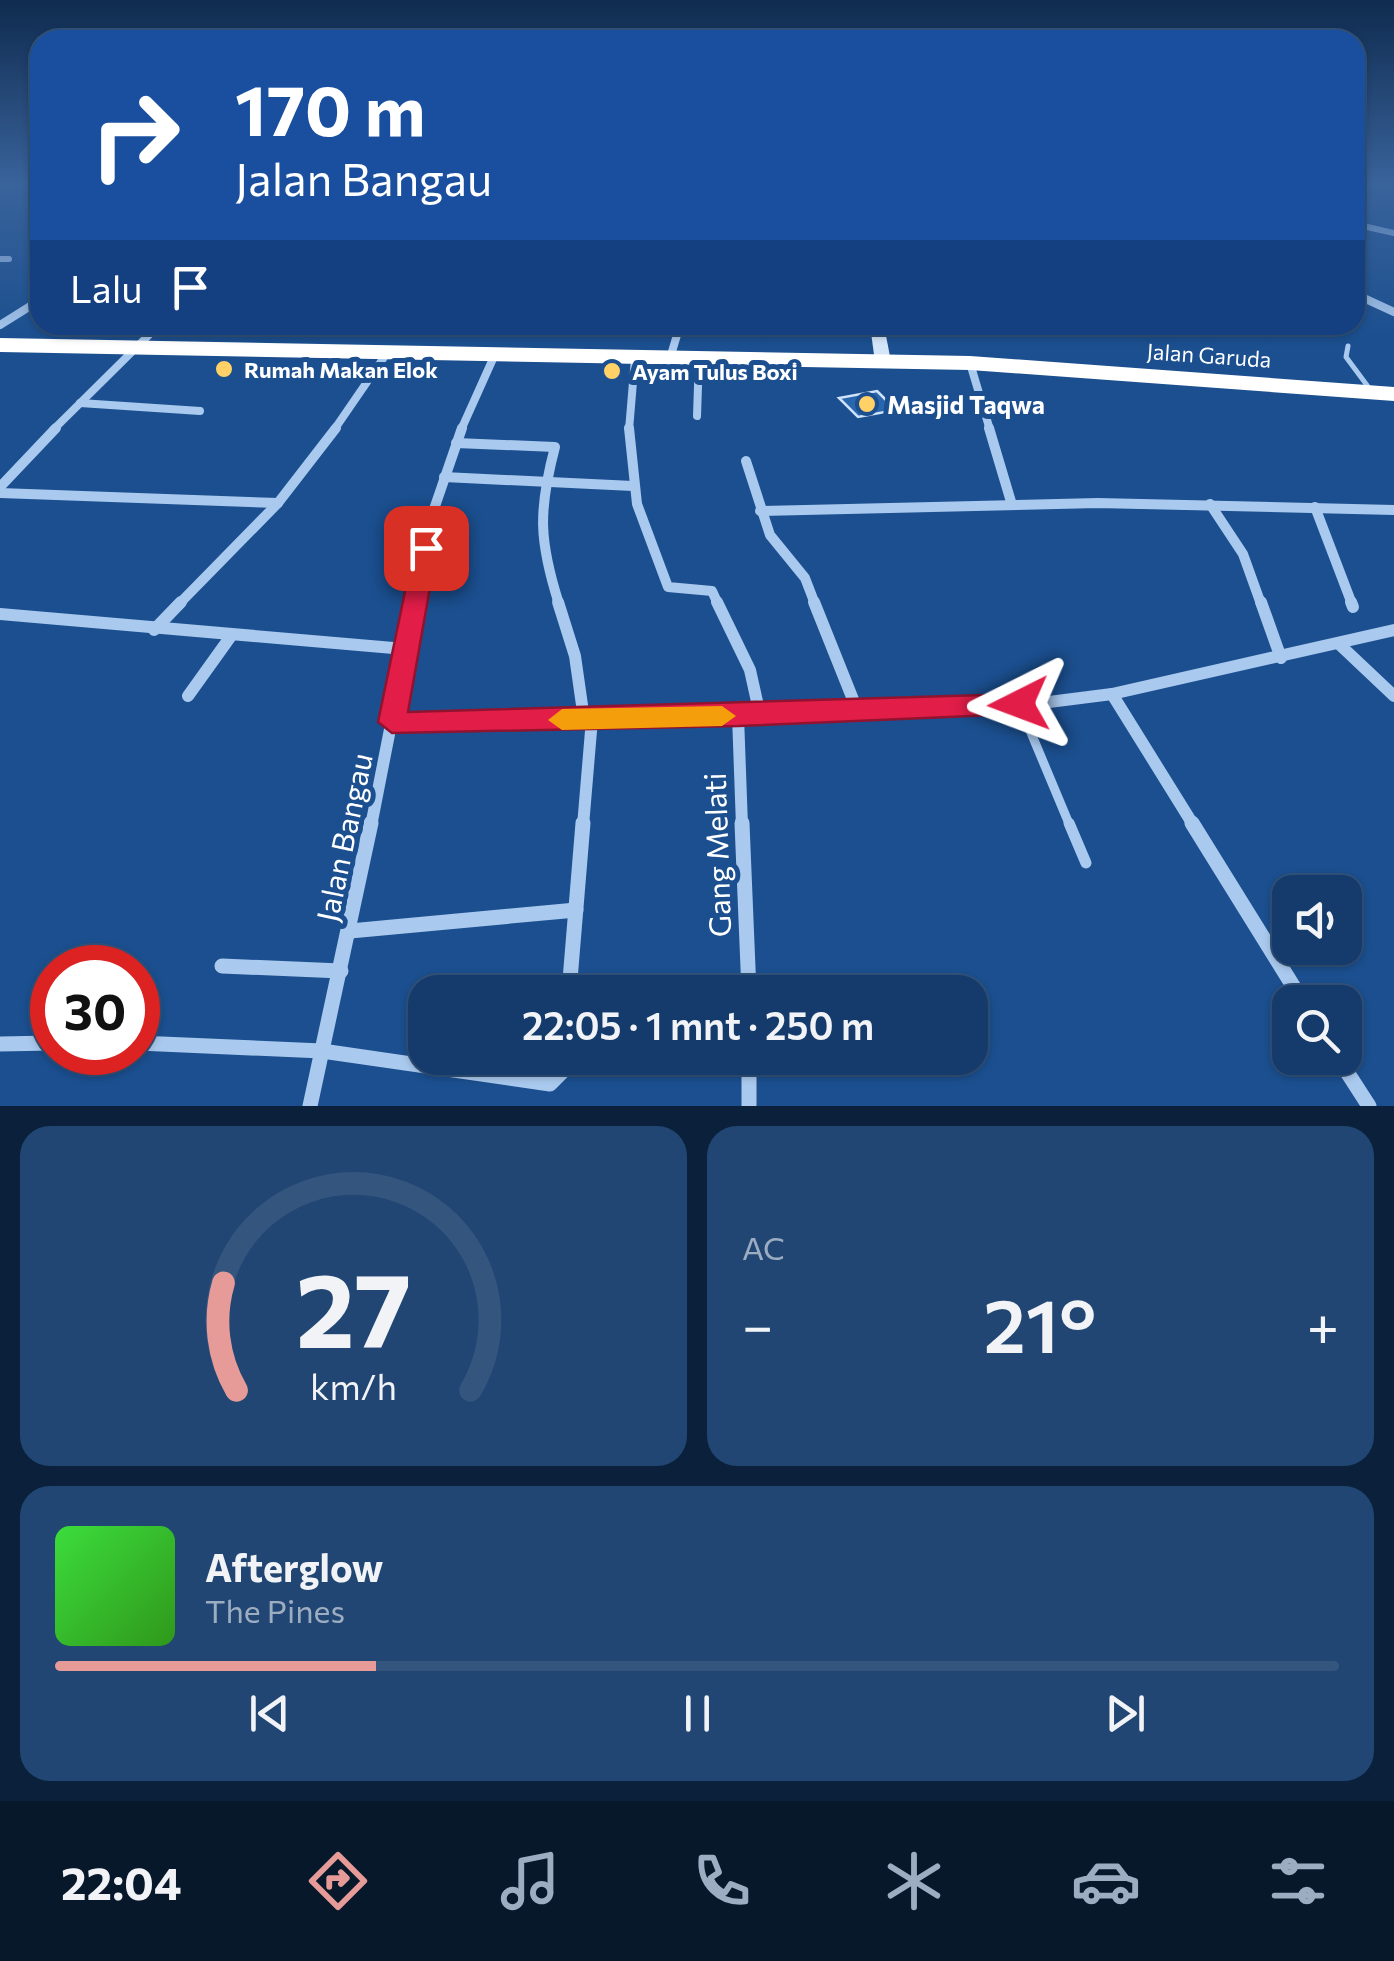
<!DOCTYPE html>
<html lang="id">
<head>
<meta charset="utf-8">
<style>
  :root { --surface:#143b6b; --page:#214673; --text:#f1f3f6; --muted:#9dadc1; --line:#33557e; --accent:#e69b98 }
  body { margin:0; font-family:Commissioner,sans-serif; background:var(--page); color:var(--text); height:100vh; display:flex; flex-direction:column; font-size:38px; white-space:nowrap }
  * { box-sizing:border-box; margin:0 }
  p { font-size:32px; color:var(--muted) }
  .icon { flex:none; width:55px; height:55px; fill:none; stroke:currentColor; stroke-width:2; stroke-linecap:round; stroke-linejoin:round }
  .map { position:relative; height:1106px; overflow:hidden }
  .details { display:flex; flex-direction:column; gap:20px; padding:20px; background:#0b203b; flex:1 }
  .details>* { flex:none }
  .banner { position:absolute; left:30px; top:30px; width:1335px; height:305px; border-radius:30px; box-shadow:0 2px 8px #0004,0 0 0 2px var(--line); background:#1a4fa0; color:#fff; overflow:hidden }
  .controls { position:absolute; left:1272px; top:875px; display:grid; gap:20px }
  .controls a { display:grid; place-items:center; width:90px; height:90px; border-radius:20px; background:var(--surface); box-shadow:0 2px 8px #0004,0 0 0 2px var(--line); font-size:50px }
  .speed { position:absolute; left:30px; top:945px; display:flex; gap:20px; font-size:50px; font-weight:700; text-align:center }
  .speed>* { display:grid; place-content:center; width:130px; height:130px; border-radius:50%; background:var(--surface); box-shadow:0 2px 8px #0004,0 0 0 2px var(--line); line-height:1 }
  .speed .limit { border:15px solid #d22; background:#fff; color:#111 }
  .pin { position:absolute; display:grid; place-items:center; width:85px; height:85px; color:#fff; margin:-42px; border-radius:20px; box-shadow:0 5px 15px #0006 }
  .me { position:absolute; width:110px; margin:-55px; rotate:267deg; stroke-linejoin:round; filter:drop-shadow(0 0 8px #0008) }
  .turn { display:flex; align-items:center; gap:35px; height:210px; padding:0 40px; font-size:45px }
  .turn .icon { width:130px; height:130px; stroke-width:2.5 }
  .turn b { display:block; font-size:70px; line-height:85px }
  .then { display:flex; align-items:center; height:95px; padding:0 40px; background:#0003; gap:20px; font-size:38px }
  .big { font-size:75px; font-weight:600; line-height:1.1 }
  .details .tile { flex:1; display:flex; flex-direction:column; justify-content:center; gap:15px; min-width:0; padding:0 35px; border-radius:30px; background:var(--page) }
  .details .dial { align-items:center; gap:0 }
  .dial svg { height:260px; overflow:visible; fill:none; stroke:var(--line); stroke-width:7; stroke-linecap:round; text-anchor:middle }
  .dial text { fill:var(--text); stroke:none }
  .song { display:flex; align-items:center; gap:30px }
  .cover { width:120px; height:120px; border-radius:15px; background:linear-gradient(135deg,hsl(120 70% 55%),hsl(110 70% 35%)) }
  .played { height:10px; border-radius:5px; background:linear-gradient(90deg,var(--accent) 25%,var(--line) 25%) }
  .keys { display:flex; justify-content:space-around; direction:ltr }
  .heat { display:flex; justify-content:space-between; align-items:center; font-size:55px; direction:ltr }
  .details .tiles { flex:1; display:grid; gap:20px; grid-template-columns:1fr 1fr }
  .tile:last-child { grid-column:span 2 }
  .trip { position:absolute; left:408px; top:975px; width:580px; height:100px; border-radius:30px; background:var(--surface); box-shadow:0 2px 8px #0004,0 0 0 2px var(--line); font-weight:600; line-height:100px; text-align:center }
  .tabs { display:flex; height:160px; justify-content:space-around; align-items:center; background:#08182b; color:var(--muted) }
  .tabs .icon { width:70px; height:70px }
  .tabs .current { color:var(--accent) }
  .tabs b { font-size:45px; color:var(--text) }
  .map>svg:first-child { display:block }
  .building { fill:#2a66ad; stroke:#cfe3fa; stroke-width:2.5 }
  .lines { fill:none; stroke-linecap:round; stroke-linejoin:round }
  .lane-far2 { stroke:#a9c9ee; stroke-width:5 }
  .lane-far1 { stroke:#a9c9ee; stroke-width:9 }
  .lane { stroke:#a9c9ee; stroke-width:11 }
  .street-far4 { stroke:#a9c9ee; stroke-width:6 }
  .street-far3 { stroke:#a9c9ee; stroke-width:8 }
  .street-far2 { stroke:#a9c9ee; stroke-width:10 }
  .street-far1 { stroke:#a9c9ee; stroke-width:12 }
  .street { stroke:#a9c9ee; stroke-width:15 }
  .secondary { fill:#d6e6fa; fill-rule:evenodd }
  .highway { fill:#fff; fill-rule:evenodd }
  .route { fill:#e11d48; stroke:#92132f; stroke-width:2.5 }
  .slow { fill:#f59e0b }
  .poi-dot { fill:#ffd166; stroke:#1b4f8f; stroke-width:4 }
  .labels { text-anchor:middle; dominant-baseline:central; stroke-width:10; stroke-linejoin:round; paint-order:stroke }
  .far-street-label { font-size:22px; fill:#fff; stroke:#1b4f8f }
  .far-poi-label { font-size:22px; font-weight:bold; fill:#fff; stroke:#1b4f8f; text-anchor:start }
  .poi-label { font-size:25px; font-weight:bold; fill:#fff; stroke:#1b4f8f; text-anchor:start }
  .near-street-label { font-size:30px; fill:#fff; stroke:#1b4f8f }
</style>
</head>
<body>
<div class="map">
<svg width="1394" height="1106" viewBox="0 0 1394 1106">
  <rect width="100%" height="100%" fill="#1b4f8f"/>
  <path class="building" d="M877,391L896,410L858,417L839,398Z"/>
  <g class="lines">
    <path class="lane-far2" d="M1348,346L1346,357L1372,392"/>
    <path class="lane-far1" d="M1019,704L1070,826"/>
    <path class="lane" d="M1069,823L1086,863"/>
    <g class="street-far4">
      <path d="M1363,226L1394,233"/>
      <path d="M0,259H9"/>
    </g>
    <g class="street-far3">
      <path d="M1355,294L1394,312"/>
      <path d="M0,325L40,300"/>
      <path d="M671,355L680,325"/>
      <path d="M970,363L990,430"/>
      <path d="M80,403L200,411"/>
      <path d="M697,416L699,356"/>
      <path d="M53,430L159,325"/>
      <path d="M334,430L389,350"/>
      <path d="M461,430L496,352"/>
      <path d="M629,430L635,358"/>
    </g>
    <g class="street-far2">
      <path d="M629,428L637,504L668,587L712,591L718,604"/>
      <path d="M989,428L1012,505"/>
      <path d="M456,443L555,447C538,511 539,541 559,604"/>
      <path d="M746,461L770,535L805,578L815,604"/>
      <path d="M444,477L633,486"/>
      <path d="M0,487L56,428"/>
      <path d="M0,493L278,503"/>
      <path d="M1210,504L1243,554L1261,604"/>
      <path d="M1315,507L1352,604"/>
      <path d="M760,511L1098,503L1394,510"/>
      <path d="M179,604L278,503L336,428"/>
      <path d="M414,604L432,515L462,428"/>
    </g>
    <g class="street-far1">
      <path d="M558,602L575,656L584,719"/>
      <path d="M717,602L750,670L760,715"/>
      <path d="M814,602L858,712"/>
      <path d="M1261,602L1281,658"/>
      <path d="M1351,602L1353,607"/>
      <path d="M0,614L405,649"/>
      <path d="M154,630L181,602"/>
      <path d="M1339,644L1394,696"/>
      <path d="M1112,694L1194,826"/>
      <path d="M188,696L231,636"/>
      <path d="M738,716L742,826"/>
      <path d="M392,722L760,715L1049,702L1112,694L1394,630"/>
      <path d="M371,826L415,602"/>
      <path d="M583,826L592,719"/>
    </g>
    <g class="street">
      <path d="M742,823L749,992"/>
      <path d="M1192,823L1303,1002"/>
      <path d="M350,931L576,910"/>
      <path d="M222,966L341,971"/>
      <path d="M569,992L583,823"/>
      <path d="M138,1043L322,1051L550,1084L563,1071L564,1058"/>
      <path d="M0,1044L52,1043"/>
      <path d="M749,1058V1106"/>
      <path d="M1338,1058L1369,1106"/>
      <path d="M310,1106L371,823"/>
    </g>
    <path class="secondary" d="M870,325H884L891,362L888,365L883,367L875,362Z"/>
    <path class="highway" d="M0,338L970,356L1394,387V401L970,370L0,352Z"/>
  </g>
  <linearGradient id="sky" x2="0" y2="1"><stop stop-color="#0f2b4f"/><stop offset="0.54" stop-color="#39639b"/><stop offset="1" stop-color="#39639b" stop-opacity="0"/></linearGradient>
  <rect width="1394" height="340" fill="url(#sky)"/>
  <path class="route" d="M426,542L437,548L408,712L1019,694L1032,704L1019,714L738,726L392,733L378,722L414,548Z"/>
  <path class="slow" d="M722,706L736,716L722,726L562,730L548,720L562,709Z"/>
  <g class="poi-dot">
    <circle cx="224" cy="369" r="10"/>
    <circle cx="612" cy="371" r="10"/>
    <circle cx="867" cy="404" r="10"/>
  </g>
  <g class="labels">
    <g class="far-street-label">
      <text transform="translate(1209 355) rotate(4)">Jalan Garuda</text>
    </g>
    <g class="far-poi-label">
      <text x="244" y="369">Rumah Makan Elok</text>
      <text x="632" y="371">Ayam Tulus Boxi</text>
    </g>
    <g class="poi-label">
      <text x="887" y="404">Masjid Taqwa</text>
    </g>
    <g class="near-street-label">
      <text transform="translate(343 837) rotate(-78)">Jalan Bangau</text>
      <text transform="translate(716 855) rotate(-92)">Gang Melati</text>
    </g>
  </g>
</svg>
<div class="controls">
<a><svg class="icon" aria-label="sound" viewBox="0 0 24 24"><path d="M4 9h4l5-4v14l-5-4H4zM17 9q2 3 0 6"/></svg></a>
<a><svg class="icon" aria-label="search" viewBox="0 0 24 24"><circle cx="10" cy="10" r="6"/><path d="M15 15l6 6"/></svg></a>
</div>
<div class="speed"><div class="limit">30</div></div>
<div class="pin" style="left:426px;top:548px;background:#d93025"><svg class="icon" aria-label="arrive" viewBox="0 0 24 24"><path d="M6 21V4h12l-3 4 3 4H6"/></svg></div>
<svg class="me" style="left:1019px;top:704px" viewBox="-20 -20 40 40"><path d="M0-17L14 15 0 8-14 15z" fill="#e11d48" stroke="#fff" stroke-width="4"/></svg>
<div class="trip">22:05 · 1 mnt · 250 m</div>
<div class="banner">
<div class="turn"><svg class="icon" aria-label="right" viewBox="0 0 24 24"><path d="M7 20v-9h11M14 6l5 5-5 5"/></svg><div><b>170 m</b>Jalan Bangau</div></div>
<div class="then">Lalu<svg class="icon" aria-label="arrive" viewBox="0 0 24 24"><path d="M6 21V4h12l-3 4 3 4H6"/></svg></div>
</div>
</div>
<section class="details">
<div class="tiles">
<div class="tile dial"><svg viewBox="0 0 100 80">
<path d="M14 69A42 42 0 1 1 86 69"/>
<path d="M14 69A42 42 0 0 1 10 36" stroke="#e69b98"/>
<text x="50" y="56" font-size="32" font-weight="700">27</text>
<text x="50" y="72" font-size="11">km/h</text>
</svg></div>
<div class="tile"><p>AC</p>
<div class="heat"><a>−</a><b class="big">21°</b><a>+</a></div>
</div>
<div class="tile">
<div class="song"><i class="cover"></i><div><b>Afterglow</b><p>The Pines</p></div></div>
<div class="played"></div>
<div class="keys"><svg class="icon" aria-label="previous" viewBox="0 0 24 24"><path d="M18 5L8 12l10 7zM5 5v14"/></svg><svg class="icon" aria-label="pause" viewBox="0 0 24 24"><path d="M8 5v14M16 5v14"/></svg><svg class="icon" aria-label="next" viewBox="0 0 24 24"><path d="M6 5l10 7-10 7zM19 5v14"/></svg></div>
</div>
</div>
</section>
<nav class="tabs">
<b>22:04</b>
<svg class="icon current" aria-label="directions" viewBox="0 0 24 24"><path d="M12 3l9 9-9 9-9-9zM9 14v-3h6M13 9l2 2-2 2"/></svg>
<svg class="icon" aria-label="music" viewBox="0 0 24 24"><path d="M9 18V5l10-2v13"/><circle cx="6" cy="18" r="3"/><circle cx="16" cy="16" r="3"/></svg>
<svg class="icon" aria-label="phone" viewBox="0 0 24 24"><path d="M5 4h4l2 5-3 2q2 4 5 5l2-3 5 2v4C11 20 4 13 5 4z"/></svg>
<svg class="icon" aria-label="climate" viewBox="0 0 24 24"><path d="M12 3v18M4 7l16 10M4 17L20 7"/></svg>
<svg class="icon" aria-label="car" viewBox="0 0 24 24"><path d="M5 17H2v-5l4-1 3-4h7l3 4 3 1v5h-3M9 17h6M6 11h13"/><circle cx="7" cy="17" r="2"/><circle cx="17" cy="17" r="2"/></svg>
<svg class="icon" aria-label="filters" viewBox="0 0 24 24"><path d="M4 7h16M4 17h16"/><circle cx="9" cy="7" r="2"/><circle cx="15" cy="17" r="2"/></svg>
</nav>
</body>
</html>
